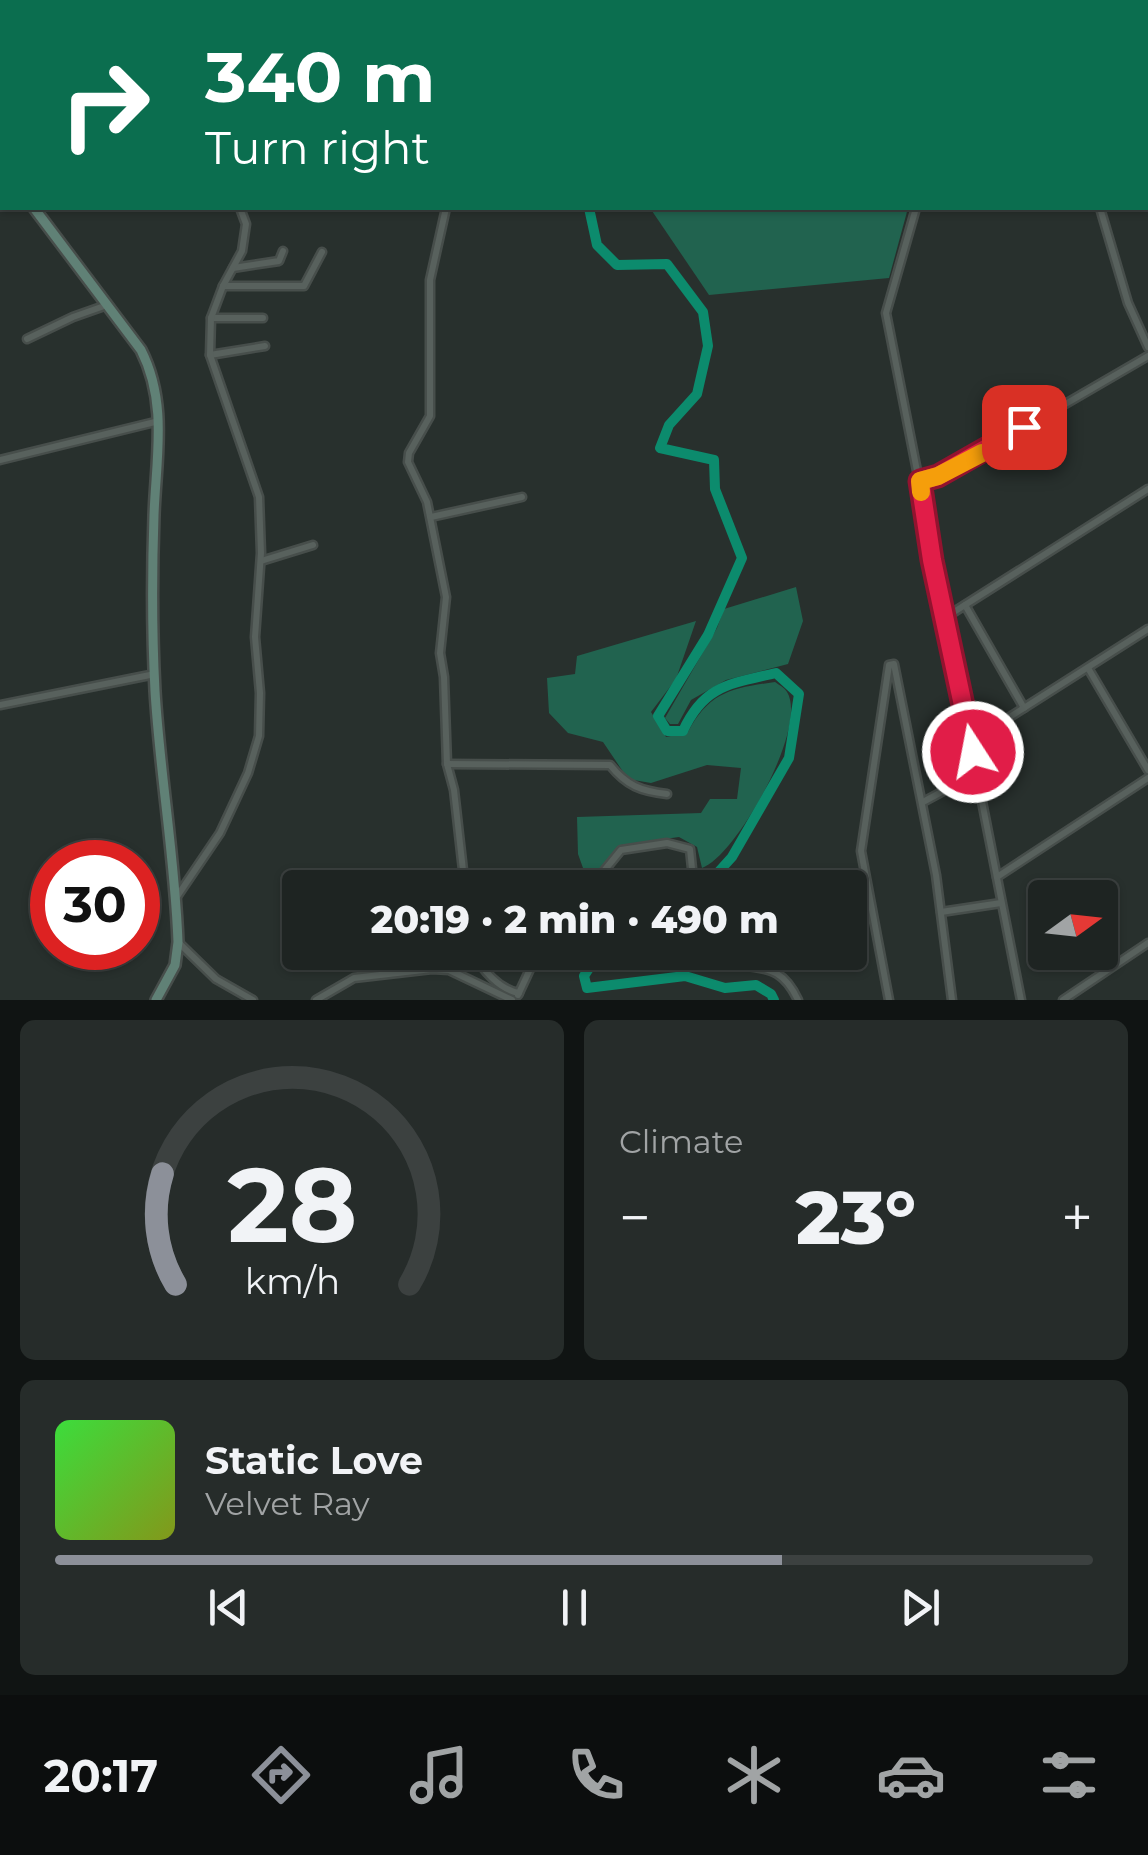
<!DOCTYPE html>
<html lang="en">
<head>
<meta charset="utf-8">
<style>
  :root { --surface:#1e2422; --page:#262c2a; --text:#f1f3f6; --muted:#a1a4a5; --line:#3c4140; --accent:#8c9099 }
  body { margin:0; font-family:Montserrat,sans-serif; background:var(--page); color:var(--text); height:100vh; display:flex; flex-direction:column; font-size:38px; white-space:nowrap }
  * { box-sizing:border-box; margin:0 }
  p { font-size:32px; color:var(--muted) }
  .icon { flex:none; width:55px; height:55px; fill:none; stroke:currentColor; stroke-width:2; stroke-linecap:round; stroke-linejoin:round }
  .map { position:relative; height:1000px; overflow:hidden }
  .side { display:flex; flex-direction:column; gap:20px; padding:20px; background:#101413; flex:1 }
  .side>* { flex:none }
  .top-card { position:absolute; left:0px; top:0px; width:1150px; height:210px; box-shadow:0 2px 8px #0004,0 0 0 2px var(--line); background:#0b6e4f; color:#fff; overflow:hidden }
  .needle { width:65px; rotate:75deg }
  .tools { position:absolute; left:1028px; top:880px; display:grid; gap:20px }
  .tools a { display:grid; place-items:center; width:90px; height:90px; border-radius:10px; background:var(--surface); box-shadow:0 2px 8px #0004,0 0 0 2px var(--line); font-size:50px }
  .speed { position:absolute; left:30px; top:840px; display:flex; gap:20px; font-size:50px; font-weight:700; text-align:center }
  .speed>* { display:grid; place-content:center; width:130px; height:130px; border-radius:50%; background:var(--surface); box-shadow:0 2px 8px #0004,0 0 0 2px var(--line); line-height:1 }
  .speed .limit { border:15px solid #d22; background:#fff; color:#111 }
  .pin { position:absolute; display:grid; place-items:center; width:85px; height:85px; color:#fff; margin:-42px; border-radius:20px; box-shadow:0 5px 15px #0006 }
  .me { position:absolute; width:110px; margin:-55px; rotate:349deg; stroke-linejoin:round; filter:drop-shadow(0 0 8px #0008) }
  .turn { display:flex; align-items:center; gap:35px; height:210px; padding:0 40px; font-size:45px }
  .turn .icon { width:130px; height:130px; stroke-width:2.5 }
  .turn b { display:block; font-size:70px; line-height:85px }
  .big { font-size:75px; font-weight:800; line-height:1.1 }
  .side .tile { flex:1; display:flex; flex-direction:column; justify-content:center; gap:15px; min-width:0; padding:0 35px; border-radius:15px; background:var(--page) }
  .side .dial { align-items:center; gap:0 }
  .dial svg { height:260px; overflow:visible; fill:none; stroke:var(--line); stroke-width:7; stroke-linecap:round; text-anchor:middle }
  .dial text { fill:var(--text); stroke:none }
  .song { display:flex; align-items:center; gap:30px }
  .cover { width:120px; height:120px; border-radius:15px; background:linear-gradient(135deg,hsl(120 70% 55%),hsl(70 70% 35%)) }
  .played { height:10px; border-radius:5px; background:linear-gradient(90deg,var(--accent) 70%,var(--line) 70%) }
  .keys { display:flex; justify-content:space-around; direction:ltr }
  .heat { display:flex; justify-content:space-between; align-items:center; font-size:55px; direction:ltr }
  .side .tiles { flex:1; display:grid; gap:20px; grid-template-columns:1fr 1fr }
  .tile:last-child { grid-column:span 2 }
  .trip { position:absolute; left:282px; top:870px; width:585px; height:100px; border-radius:10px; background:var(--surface); box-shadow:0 2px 8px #0004,0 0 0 2px var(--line); font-weight:800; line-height:100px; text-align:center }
  .dock { display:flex; height:160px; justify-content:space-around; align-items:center; background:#0c0e0e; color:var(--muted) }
  .dock .icon { width:70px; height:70px }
  .dock .active { color:var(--accent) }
  .dock b { font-size:45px; color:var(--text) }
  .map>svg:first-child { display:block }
  .green { fill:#21634f }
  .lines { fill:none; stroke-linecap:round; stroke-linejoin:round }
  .river { stroke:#0c8b6d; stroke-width:10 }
  .street-casing { stroke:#474e4b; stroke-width:11 }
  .secondary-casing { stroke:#474e4b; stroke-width:14 }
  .street { stroke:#58615d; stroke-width:6 }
  .secondary { stroke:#608176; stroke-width:9 }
  .route-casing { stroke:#92132f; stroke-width:25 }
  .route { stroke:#e11d48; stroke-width:18 }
  .slow { stroke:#f59e0b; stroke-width:18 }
</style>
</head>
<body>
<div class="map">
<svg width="1148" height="1000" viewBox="0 0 1148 1000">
  <rect width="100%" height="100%" fill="#28302d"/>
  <g class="green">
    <path d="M509,0H1148V61V2Z"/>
    <path d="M650,208H908L889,278L709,295Z"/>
    <path d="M796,587L803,621L788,664L726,680L691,700L678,724H670L665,718L717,628L724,609Z"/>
    <path d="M696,621L676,679L651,712L666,737L688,732C709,692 732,688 775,682C779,685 784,687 787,692C809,727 736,856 702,868L697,847L679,837L621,845L588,882L578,854L577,817L701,813L710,799H737L741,768L707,765L651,783L628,779L603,742L568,733L549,713L547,678L575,674L577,656Z"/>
  </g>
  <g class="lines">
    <g class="river">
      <path d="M592,2V0"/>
      <path d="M589,208L597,245L617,265L667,264L703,312L708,346L697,394L669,425L660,448L714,460L715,489L742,558L708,635L658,716L667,731H683C704,685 730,684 776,673L799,694L789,758L732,857L704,888"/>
      <path d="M605,952L595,959L584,976L587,988L685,976L725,988L756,985L771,994L774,1000"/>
    </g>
    <g class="street-casing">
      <g id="street">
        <path d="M252,2L254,0"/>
        <path d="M368,2V0"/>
        <path d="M446,208L430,280V416L409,453L408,462L427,502L446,597L440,653L444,677L447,764L454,790L465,888"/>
        <path d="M916,208L886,313L1021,1000"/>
        <path d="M1100,208L1128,303L1148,347"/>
        <path d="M233,268L279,261L283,251"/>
        <path d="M223,286H304L322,252"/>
        <path d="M211,318H263"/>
        <path d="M27,339L73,317L107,305"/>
        <path d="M210,355L265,346"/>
        <path d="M0,460L159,421"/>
        <path d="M920,481L937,476L988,449L1148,356"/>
        <path d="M431,517L522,497"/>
        <path d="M261,561L313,545"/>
        <path d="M965,605L1024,708"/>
        <path d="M946,617L1148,489"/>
        <path d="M1088,668L1148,770"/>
        <path d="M0,705L155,674"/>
        <path d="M972,741L1148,629"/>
        <path d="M447,764L610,765C627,786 641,791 667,794"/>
        <path d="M923,802L975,774"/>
        <path d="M997,877L1148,778"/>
        <path d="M590,888L621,850L667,843L690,849L694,888"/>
        <path d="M176,898L220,833L248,773L259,736L260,693L255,637L261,553L259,497L210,355L211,318L223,286L242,251L246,224L240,208"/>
        <path d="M941,912L1001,903"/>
        <path d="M179,943L216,979L253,1000"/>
        <path d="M473,952C482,970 500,990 519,993"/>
        <path d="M720,952C748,980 775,951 798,1000"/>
        <path d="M518,995L538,952"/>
        <path d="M316,1000L354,978L432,969L449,970L512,1000"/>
        <path d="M889,1000L861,851L889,665L894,664L936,875L952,1000"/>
        <path d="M1063,1000L1148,943"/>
      </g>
    </g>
    <g class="secondary-casing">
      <g id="secondary">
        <path d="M0,154L2,159"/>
        <path d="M34,208L141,350C168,403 156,458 154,515C152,573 152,633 155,691C160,775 175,858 178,942L175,965L156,1000"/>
      </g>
    </g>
    <use href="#street" class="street"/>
    <use href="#secondary" class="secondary"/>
  </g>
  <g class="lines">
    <g class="route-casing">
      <path id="route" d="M973,752L932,560L920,481L938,476L1024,427"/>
    </g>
    <use href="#route" class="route"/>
    <path class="slow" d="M921,492L920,481L938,476L982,453"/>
  </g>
</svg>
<div class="tools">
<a><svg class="needle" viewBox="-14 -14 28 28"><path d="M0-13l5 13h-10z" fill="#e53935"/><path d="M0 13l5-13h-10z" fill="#a1a4a5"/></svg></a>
</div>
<div class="speed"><div class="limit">30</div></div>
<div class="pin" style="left:1024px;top:427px;background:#d93025"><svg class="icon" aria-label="arrive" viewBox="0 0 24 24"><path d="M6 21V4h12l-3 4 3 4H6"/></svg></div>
<svg class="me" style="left:973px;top:752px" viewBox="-20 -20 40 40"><circle r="17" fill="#e11d48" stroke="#fff" stroke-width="3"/><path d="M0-11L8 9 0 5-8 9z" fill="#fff"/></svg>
<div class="trip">20:19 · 2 min · 490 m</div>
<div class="top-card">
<div class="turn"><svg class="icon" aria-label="right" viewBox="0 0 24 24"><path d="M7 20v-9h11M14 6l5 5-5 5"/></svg><div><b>340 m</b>Turn right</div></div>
</div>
</div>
<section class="side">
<div class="tiles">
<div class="tile dial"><svg viewBox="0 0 100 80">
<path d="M14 69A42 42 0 1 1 86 69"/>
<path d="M14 69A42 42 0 0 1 10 35" stroke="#8c9099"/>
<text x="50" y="56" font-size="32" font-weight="700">28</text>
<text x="50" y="72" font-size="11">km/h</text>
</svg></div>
<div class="tile"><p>Climate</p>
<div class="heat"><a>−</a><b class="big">23°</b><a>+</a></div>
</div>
<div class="tile">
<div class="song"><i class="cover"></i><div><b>Static Love</b><p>Velvet Ray</p></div></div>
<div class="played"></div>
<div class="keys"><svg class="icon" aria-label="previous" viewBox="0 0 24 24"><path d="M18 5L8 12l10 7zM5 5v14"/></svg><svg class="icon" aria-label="pause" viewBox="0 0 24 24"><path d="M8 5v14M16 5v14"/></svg><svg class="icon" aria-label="next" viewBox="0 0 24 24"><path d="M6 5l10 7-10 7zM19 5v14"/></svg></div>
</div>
</div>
</section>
<nav class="dock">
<b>20:17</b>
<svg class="icon active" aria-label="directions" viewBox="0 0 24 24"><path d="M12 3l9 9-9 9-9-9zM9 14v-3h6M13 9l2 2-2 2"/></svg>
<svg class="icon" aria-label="music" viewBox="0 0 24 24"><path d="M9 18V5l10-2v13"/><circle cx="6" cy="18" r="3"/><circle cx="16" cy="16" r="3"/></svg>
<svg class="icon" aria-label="phone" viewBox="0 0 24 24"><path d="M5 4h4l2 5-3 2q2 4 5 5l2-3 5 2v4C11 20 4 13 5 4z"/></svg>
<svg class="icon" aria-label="climate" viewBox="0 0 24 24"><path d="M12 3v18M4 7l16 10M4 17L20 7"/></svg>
<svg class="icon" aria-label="car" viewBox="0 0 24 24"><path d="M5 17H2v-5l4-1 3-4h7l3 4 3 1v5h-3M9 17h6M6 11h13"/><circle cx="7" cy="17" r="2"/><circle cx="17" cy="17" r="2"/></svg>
<svg class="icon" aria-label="filters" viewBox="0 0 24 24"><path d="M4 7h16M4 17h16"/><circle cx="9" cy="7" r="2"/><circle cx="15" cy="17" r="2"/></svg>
</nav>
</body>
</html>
